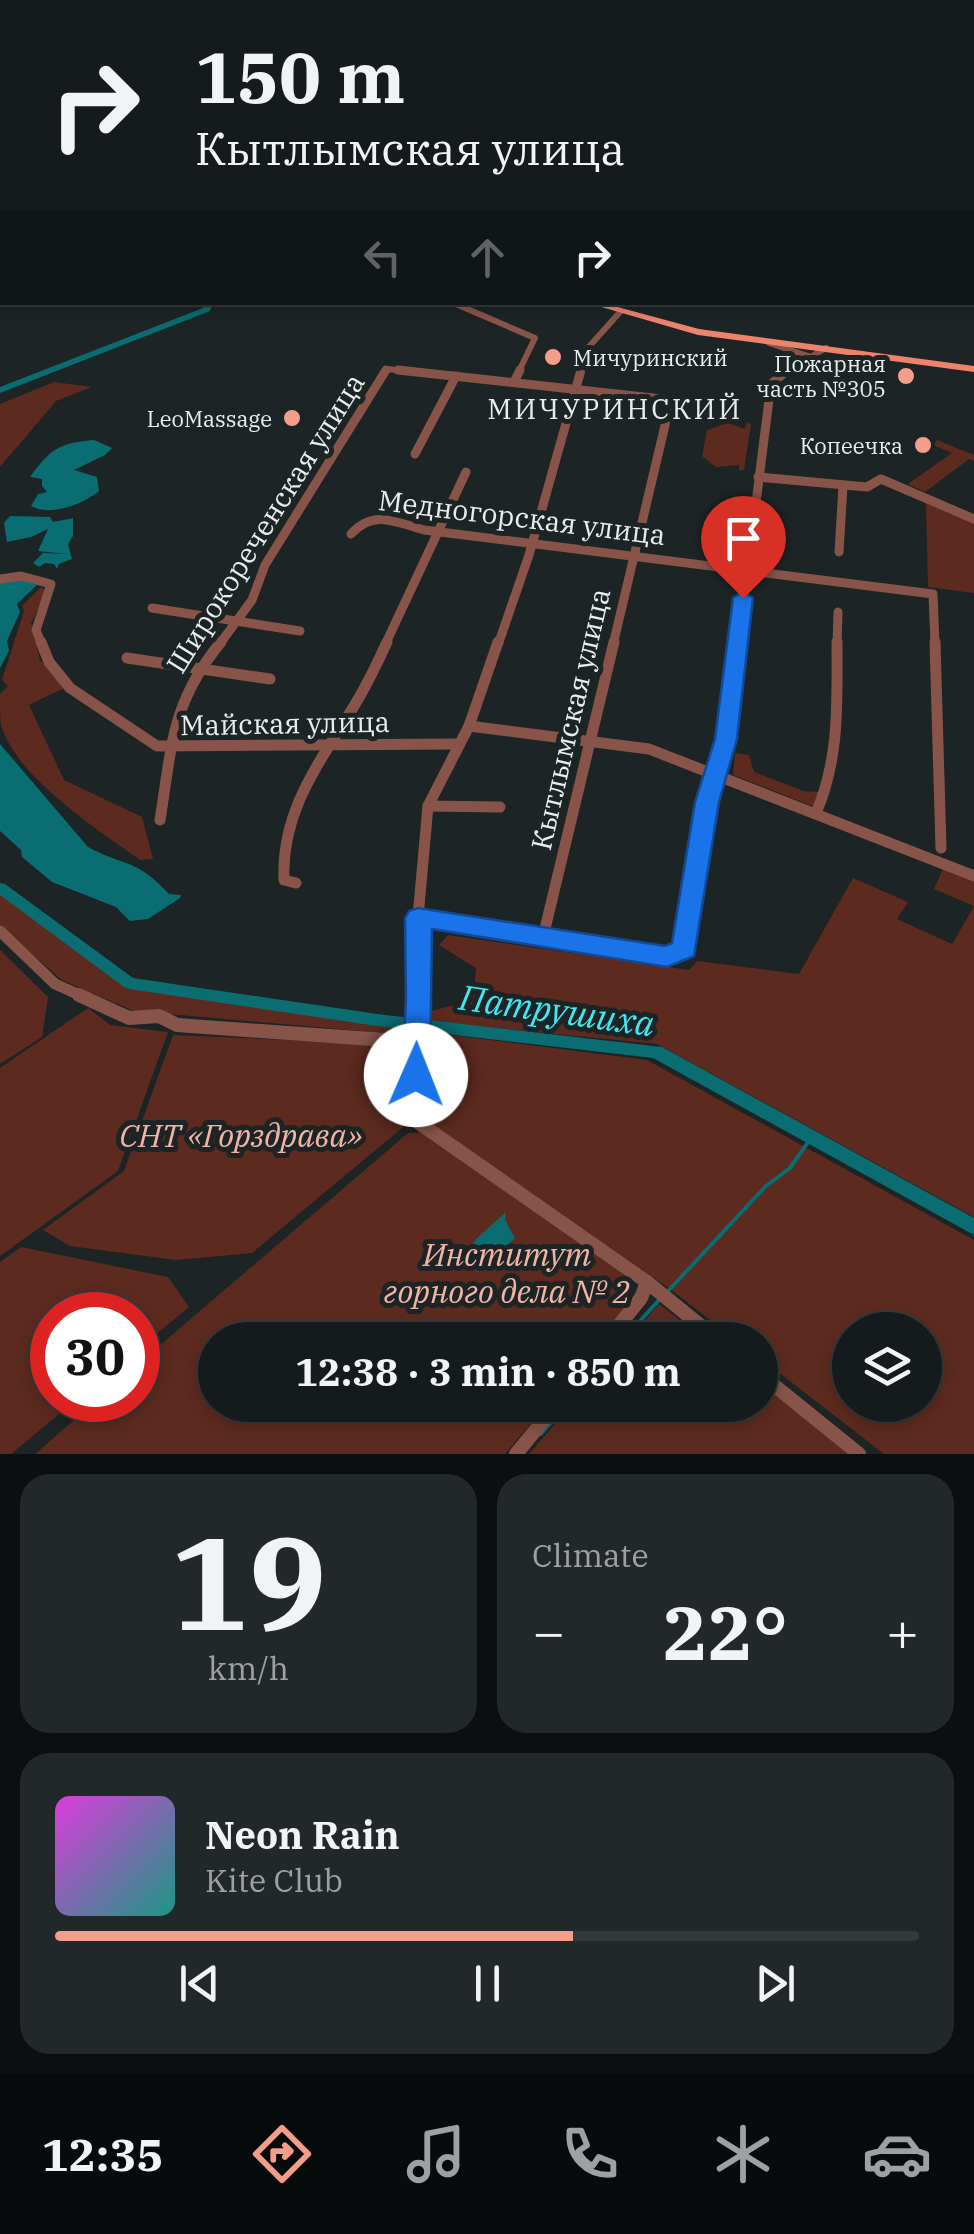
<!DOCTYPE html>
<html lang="en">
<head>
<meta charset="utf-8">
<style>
  :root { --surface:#151b1c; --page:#222829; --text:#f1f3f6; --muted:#9da1a3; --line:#34393b; --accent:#f49e8a }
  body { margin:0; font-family:"IBM Plex Serif",serif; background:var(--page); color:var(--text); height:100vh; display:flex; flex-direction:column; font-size:38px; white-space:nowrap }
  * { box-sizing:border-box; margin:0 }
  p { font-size:32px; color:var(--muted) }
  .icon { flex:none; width:55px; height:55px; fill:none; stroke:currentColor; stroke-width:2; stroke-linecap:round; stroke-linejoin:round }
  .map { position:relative; height:1454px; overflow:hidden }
  .panel { display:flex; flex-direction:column; gap:20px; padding:20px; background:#0c0f0f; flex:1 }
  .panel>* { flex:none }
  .banner { position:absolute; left:0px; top:0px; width:975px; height:305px; box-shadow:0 5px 15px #0003,0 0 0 2px var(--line); background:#151b1c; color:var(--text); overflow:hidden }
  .fabs { position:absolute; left:832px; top:1312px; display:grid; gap:20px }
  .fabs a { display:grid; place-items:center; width:110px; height:110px; border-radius:50%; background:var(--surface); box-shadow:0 5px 15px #0003,0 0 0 2px var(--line); font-size:50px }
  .speed { position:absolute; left:30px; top:1292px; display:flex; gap:20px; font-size:50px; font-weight:700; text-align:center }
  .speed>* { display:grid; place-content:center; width:130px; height:130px; border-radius:50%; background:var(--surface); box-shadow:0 5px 15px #0003,0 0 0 2px var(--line); line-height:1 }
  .speed .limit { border:15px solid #d22; background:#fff; color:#111 }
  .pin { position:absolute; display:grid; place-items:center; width:85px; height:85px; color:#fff; margin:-102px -42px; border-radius:50% 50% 50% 0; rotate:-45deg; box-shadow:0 0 10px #0007 }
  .pin .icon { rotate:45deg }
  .me { position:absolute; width:110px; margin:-55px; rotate:1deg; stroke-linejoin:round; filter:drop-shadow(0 0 8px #0008) }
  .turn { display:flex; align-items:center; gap:35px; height:210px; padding:0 30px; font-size:45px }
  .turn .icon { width:130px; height:130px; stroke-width:2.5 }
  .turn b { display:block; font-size:70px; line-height:85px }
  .lanes { display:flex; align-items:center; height:95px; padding:0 30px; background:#0003; justify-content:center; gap:50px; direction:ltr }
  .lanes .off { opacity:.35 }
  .big { font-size:75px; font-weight:800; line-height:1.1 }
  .panel .tile { flex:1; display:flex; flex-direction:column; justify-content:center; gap:15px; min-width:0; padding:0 35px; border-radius:30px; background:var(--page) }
  .panel .dial { align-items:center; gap:0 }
  .dial b { font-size:130px; line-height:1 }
  .song { display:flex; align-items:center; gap:30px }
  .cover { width:120px; height:120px; border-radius:15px; background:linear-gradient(135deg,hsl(300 70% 55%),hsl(170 70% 35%)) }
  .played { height:10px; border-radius:5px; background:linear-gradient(90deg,var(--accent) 60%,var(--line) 60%) }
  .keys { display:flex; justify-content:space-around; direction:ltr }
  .heat { display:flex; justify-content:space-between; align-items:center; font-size:55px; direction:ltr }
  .panel .tiles { flex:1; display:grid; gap:20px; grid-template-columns:1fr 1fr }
  .tile:last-child { grid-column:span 2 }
  .trip { position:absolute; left:198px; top:1322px; width:580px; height:100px; border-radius:50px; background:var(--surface); box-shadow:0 5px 15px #0003,0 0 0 2px var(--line); font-weight:800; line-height:100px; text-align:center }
  .menu { display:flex; height:160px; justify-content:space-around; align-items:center; background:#080b0b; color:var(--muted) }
  .menu .icon { width:70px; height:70px }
  .menu .current { color:var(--accent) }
  .menu b { font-size:45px; color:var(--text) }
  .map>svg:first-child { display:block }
  .green { fill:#5c2a1f; fill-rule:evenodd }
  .water { fill:#096d72 }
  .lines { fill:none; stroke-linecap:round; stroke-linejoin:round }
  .stream-far1 { stroke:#096d72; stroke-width:2.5 }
  .stream { stroke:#096d72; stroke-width:4 }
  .river { fill:#096d72; fill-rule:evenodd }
  .minor-far4 { stroke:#885449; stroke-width:5 }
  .minor-far3 { stroke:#885449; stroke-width:6 }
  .minor-far2 { stroke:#885449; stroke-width:9 }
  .minor-far1 { stroke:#885449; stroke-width:11 }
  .minor { stroke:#885449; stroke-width:14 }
  .major { fill:#ee836c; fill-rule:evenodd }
  .route { fill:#1a73e8; stroke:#114b97; stroke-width:2.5 }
  .poi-dot { fill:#f49e8a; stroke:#1c2425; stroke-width:4 }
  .labels { text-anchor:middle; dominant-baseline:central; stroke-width:10; stroke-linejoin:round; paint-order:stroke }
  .far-poi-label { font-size:22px; fill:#e8eeee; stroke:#1c2425; text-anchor:end }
  .far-quarter-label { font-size:28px; letter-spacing:2.5px; fill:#e8eeee; stroke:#1c2425 }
  .street-label { font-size:28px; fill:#e8eeee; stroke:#1c2425 }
  .near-park-label { font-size:32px; font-style:italic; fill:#f4b4a5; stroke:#1c2425 }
  .near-water-label { font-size:35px; font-style:italic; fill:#43e7f1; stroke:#1c2425 }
</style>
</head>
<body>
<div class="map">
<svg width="974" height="1454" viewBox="0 0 974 1454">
  <rect width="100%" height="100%" fill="#1c2425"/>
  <g class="green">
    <path d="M54,382L92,387L56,401L0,467V404Z"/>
    <path d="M728,423L745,429L746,423L751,424L744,470H739V465L716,467L702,456L707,430Z"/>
    <path d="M937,440L974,455V461L969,459L925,492L908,484L952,453L933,445Z"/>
    <path d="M926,503L974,523V593L928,587Z"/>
    <path d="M41,587L47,591L31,623L40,660L64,688L29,705L64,780L142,817L153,859L140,860C98,830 16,777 1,725C0,716 0,704 0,694L8,686L2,680L24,611L22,606Z"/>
    <path d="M735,753L749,755L754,772L804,791L823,792L815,807L733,775Z"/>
    <path d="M944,866L974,879V1217L657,1044L426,1021L427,1012L473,1000L476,968L439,945L448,935L689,970L697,961L799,974L853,878L908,902L897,919L952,944L974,906L934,889Z"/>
    <path d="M0,894L125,987L413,1028L396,1034L134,1011L62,980L0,927Z"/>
    <path d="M0,950L48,997L42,1037L0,1064Z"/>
    <path d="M88,1008L110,1025L168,1032L118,1171L0,1256V1068Z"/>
    <path d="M173,1035L408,1045V1123L252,1253L176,1260L70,1246L43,1230L124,1171Z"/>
    <path d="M450,1035L647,1060L974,1240V1454H884L760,1358V1340H736L670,1289L429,1122C419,1095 429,1055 450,1035ZM925,1330V1405H850V1330Z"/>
    <path d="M427,1132L631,1279L628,1304L599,1340H215V1405H547L505,1454H35L97,1400H138V1364L408,1133Z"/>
    <path d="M21,1247L168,1277L189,1307L138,1349V1315H52V1400H76L11,1454H0V1262Z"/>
    <path d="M659,1304L705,1340H628Z"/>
    <path d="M760,1383L851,1454H529L571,1405H760Z"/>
  </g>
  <g class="water">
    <path d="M94,440L112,448L105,455L74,470L97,477L99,491C84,504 50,517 31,506L38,494L47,492L42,486V479L30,477C51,449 58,443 94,440Z"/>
    <path d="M10,516L50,517L53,522L73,518V536L68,544L72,559L59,564L57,569L54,564L45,563L39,567L33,563L43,553L66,554L38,551L48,529L31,537L7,542L4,523Z"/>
    <path d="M19,579L37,585L17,604L20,612L7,641L9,651L0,668V582Z"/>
    <path d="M0,744L88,847C125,867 136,858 169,894L181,895L180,898L148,919L130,921L116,907L52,882L22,857L21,850L0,831Z"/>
    <path d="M506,1212L505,1220L515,1238L478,1272L463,1259L476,1239Z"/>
  </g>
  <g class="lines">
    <path class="stream-far1" d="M447,2L455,0"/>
    <g class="stream">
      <path d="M668,1291L766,1186L790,1168L811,1138"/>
      <path d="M623,1340L659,1300"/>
      <path d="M541,1434L566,1405"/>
    </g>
    <g class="river">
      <path d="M205,302H213L210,311L0,393V387L203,308Z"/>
      <path d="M0,883L5,884L133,978L377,1014L662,1047L974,1218V1235L653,1058L377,1026L129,989L124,987L0,895Z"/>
    </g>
    <g class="minor-far4">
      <path d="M279,0L288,2"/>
      <path d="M778,0L789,2"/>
      <path d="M300,2L309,0"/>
      <path d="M468,2L477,0"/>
      <path d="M483,2L492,0"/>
      <path d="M502,2L510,0"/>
      <path d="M813,2L820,0"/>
    </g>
    <g class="minor-far3">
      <path d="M0,182L2,188"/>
      <path d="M0,206L2,197"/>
      <path d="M451,302L535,338L518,373"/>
      <path d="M769,343L811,357"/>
      <path d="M385,373L387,369L422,373"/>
      <path d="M580,373L587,349L620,312"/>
      <path d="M783,373L826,348"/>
    </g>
    <g class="minor-far2">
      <path d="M398,370L671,400L613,645"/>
      <path d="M514,382L520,370"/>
      <path d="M415,454L456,376"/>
      <path d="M758,477L867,487L881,479L974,519"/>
      <path d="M351,534C373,509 396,522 424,530L933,594L935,645"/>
      <path d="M839,552L843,486"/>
      <path d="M0,579L21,576L51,584L36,630L42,645"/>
      <path d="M152,608L300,631"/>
      <path d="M219,645L252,600L265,565L386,370"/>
      <path d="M385,645L466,472"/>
      <path d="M498,645L529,555L581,370"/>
      <path d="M738,645L771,384L788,370"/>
      <path d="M837,645L838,612"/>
    </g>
    <g class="minor-far1">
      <path d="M41,642L49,662L70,688L157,746L458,744"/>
      <path d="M935,642L941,848"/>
      <path d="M127,658L270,679"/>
      <path d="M469,726L649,749L974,876"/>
      <path d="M428,806L500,807"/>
      <path d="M816,813C840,758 837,701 837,642"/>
      <path d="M160,820C172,746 171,703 221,642"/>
      <path d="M296,883L284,880C281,813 317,766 351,711C365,689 376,666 387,642"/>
      <path d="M418,917L667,956L684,948L707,802L726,739L738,642"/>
      <path d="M0,931L55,984L84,997"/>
      <path d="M543,937L614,642"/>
      <path d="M420,997L418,917L428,806L469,726L498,642"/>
    </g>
    <g class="minor">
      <path d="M79,995L129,1018L159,1016L177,1025L400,1041L416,1038"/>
      <path d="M420,995L412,1118L647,1282L641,1298L607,1340"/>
      <path d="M647,1282L718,1340"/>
      <path d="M760,1374L859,1454"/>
      <path d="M516,1454L556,1405"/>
    </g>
    <g class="major">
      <path d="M0,0H4L0,2Z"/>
      <rect x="0" y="134" width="2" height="4"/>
      <path d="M584,302H599L699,329L974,366V372L698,335Z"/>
    </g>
  </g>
  <path class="route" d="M743,591L753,598L737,739L719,802L694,956L667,967L432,929L430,1075L426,1083L416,1087L406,1083L402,1075L406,999L405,918L409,911L418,908L665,946L672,943L695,802L715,739L733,598Z"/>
  <g class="poi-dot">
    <circle cx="553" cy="357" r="10"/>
    <circle cx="906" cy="376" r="10"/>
    <circle cx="292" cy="418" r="10"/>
    <circle cx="923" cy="445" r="10"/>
  </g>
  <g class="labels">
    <g class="far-poi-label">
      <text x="573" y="357" text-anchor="start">Мичуринский</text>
      <text x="886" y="363">Пожарная<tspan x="886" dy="25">часть №305</tspan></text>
      <text x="272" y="418">LeoMassage</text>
      <text x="903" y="445">Копеечка</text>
    </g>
    <g class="far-quarter-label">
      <text x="615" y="408">МИЧУРИНСКИЙ</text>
    </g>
    <g class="street-label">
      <text transform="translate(522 517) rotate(7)">Медногорская улица</text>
      <text transform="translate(265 523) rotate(-58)">Широкореченская улица</text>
      <text transform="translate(570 719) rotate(-77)">Кытлымская улица</text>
      <text transform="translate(285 723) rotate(-1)">Майская улица</text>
    </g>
    <g class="near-park-label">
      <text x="241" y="1135">СНТ «Горздрава»</text>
      <text x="507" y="1254">Институт<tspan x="507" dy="37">горного дела № 2</tspan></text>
    </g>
    <g class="near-water-label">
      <text transform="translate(557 1010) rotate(8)">Патрушиха</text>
    </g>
  </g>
</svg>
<div class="fabs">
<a><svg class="icon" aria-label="layers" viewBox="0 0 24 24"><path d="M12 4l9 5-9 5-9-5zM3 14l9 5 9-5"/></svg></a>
</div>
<div class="speed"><div class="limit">30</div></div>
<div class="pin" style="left:743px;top:598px;background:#d93025"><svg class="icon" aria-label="arrive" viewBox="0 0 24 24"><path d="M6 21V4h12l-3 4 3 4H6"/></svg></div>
<svg class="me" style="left:416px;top:1075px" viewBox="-20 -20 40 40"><circle r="19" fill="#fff"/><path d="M0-13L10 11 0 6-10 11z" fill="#1a73e8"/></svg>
<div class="trip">12:38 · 3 min · 850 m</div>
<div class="banner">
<div class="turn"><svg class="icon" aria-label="right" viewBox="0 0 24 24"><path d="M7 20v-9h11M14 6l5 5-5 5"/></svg><div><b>150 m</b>Кытлымская улица</div></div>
<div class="lanes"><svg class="icon off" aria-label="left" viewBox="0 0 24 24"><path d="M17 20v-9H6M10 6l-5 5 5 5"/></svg><svg class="icon off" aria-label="ahead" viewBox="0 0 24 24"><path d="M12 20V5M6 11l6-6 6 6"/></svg><svg class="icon" aria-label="right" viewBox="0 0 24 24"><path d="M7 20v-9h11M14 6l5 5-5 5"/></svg></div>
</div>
</div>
<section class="panel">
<div class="tiles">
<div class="tile dial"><b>19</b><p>km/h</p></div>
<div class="tile"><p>Climate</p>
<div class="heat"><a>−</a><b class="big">22°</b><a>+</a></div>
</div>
<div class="tile">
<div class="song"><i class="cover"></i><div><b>Neon Rain</b><p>Kite Club</p></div></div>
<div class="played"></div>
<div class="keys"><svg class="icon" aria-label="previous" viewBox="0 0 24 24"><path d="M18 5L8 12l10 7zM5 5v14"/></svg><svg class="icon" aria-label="pause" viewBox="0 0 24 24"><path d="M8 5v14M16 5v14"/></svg><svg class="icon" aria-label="next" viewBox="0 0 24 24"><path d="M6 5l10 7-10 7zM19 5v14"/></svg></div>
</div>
</div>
</section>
<nav class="menu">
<b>12:35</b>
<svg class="icon current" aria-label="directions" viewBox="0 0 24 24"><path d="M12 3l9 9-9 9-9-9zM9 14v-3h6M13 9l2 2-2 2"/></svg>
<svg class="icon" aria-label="music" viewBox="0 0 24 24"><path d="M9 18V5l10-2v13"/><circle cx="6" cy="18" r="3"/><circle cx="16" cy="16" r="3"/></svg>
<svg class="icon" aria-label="phone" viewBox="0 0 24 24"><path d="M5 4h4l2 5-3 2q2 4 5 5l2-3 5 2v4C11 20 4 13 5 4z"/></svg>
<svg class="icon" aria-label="climate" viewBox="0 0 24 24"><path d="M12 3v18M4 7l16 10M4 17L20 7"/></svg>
<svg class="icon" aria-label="car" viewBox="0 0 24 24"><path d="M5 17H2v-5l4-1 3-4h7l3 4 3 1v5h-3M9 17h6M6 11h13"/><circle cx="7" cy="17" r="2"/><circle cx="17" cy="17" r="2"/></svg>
</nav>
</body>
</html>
